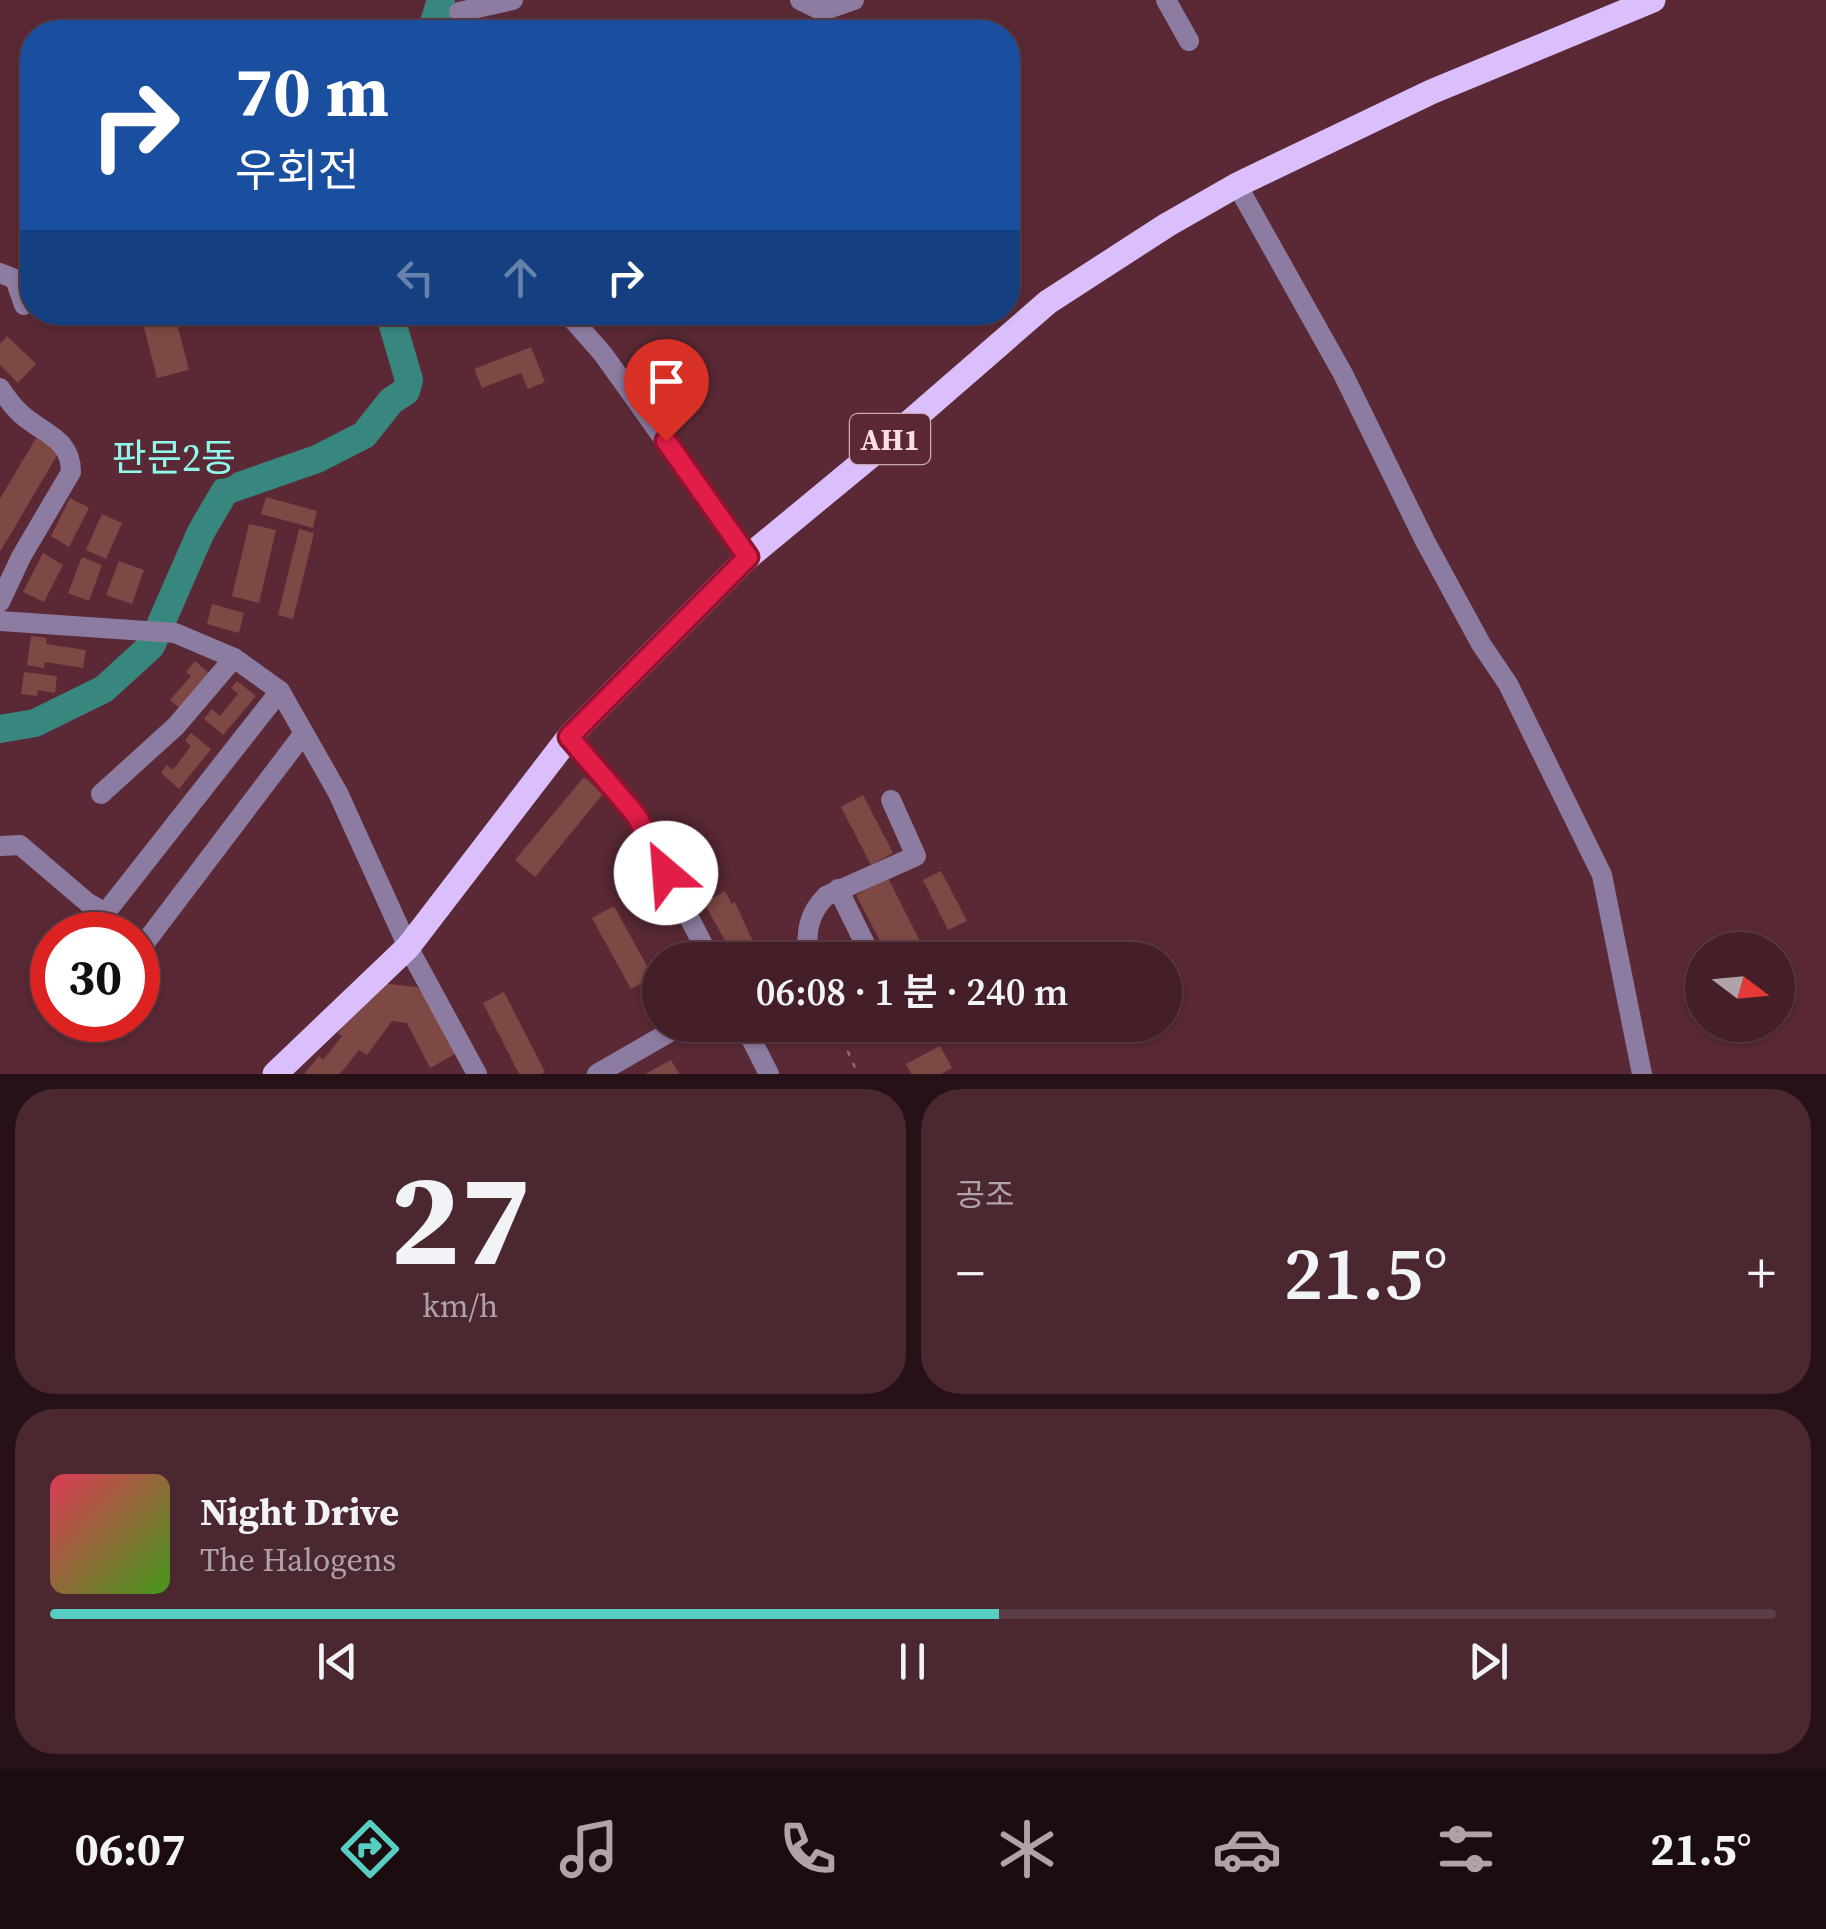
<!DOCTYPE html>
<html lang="ko">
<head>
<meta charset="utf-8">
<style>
  :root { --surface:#441f28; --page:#4b2730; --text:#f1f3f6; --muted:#afa2a8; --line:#5c3d45; --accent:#57cec1 }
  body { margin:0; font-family:"Source Serif 4","Noto Sans KR",serif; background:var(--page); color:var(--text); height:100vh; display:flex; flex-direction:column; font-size:38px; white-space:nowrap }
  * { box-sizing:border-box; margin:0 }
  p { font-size:32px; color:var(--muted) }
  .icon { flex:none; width:55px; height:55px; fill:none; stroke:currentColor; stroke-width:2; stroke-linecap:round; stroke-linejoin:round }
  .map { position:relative; height:1074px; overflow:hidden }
  .drawer { display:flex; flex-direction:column; gap:15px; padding:15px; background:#251116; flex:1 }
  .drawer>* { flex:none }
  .hud { position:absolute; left:20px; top:20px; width:1000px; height:305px; border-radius:40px; box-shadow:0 2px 8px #0004,0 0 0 2px var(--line); background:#1a4fa0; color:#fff; overflow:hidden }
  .needle { width:65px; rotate:106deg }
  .fabs { position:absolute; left:1685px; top:932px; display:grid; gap:20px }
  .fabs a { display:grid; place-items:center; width:110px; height:110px; border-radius:50%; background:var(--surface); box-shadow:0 2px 8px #0004,0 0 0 2px var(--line); font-size:50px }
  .speed { position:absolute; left:30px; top:912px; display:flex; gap:20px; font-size:50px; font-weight:700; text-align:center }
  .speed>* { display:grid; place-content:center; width:130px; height:130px; border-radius:50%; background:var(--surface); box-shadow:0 2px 8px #0004,0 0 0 2px var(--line); line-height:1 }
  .speed .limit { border:15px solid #d22; background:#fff; color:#111 }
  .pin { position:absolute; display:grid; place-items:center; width:85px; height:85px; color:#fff; margin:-102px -42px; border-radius:50% 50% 50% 0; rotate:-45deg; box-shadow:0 0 10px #0007 }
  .pin .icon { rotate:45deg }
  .me { position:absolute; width:110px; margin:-55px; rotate:333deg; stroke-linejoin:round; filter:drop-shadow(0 0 8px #0008) }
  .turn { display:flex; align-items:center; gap:35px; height:210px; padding:0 50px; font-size:45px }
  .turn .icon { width:130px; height:130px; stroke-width:2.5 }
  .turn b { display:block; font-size:70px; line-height:85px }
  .lanes { display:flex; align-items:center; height:95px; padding:0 50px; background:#0003; justify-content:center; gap:50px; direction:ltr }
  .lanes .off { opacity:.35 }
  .big { font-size:75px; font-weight:600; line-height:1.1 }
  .drawer .widget { flex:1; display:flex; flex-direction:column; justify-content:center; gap:15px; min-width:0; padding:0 35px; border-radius:40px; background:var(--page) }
  .drawer .dial { align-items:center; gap:0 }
  .dial b { font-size:130px; line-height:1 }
  .song { display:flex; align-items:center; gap:30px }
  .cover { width:120px; height:120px; border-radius:15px; background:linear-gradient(135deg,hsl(350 70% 55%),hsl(100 70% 35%)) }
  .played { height:10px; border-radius:5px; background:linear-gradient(90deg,var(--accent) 55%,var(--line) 55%) }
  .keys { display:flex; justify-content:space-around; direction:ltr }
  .heat { display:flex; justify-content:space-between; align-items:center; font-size:55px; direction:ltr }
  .drawer .tiles { flex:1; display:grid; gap:15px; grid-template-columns:1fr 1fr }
  .widget:last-child { grid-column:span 2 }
  .trip { position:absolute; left:642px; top:942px; width:540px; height:100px; border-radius:50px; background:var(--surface); box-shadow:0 2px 8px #0004,0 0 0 2px var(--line); font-weight:600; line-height:100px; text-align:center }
  .tab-bar { display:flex; height:160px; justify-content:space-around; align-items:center; background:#1b0c10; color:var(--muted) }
  .tab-bar .icon { width:70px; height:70px }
  .tab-bar .on { color:var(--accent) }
  .tab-bar b { font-size:45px; color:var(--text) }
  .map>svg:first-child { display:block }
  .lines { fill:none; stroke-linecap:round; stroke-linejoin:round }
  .river { stroke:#38877f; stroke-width:28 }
  .building { fill:#7e4944 }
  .path { stroke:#936771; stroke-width:2.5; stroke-dasharray:5 8; stroke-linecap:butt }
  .minor { stroke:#8d7ca1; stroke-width:20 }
  .major { stroke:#dbbffc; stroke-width:25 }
  .route-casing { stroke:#92132f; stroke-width:25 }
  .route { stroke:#e11d48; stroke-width:18 }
  .labels { text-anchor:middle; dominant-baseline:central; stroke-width:10; stroke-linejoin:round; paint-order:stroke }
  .shield { fill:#5a2935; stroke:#cea8b0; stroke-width:2.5 }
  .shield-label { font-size:30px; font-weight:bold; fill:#ffdee4 }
  .quarter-label { font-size:38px; fill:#90f9ed; stroke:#5a2935 }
</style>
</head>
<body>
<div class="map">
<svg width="1826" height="1074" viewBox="0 0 1826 1074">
  <rect width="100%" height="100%" fill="#5a2935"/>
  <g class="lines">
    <g class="river">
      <path d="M431,32L441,0"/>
      <path d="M0,729L35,723L104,689L151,646L201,532L225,491L317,459L364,435L391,401L406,391L409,380L389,312"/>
    </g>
  </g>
  <g class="building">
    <path d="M140,312H174L189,370L157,378Z"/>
    <path d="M202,312H223L224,317L204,323Z"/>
    <path d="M7,336L36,364L18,383L0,365V344Z"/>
    <path d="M531,347L545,382L528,389L521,373L482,388L474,369Z"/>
    <path d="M36,438L59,452L0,552V499Z"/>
    <path d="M266,497L317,511L313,528L261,514Z"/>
    <path d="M70,498L89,508L69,547L51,536Z"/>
    <path d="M102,514L122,523L106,559L86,550Z"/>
    <path d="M249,524L276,530L259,603L232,596Z"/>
    <path d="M299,529L314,533L293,619L278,615Z"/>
    <path d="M43,553L63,565L44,602L23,592Z"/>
    <path d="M82,557L102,565L89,601L68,593Z"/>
    <path d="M119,561L144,570L132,604L106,595Z"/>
    <path d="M212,604L244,613L239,633L207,624Z"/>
    <path d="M31,636L47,638L46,644L86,650L83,668L45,662L44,668L27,665Z"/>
    <path d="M195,661L210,674L181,709L170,700L191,676L186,672Z"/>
    <path d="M24,672L57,676L55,693L38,690L37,696L21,694Z"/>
    <path d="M237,681L256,696L223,735L204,719L212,709L220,716L238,694L231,688Z"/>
    <path d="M191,733L211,749L179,789L161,773L167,765L173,770L191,746L185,741Z"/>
    <path d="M584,777L603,794L535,877L515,860Z"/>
    <path d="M863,795L893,853L871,865L841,807Z"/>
    <path d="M941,871L967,921L948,930L923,880Z"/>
    <path d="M888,878L929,959L927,960H890L856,895Z"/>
    <path d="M725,891L732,904L735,902L753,942L732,953L704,903Z"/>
    <path d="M614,906L653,977L631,989L592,918Z"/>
    <path d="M380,983L417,987L431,1003L457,1053L430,1068L407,1023L392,1021L367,1055L359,1050L340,1074H304L319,1056L323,1060L342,1036L338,1033L370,990Z"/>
    <path d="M504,992L545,1072L541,1074H519L483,1003Z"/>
    <path d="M940,1046L952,1068L941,1074H911L906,1064Z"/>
    <path d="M671,1060L679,1074H645Z"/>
  </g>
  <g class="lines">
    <path class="path" d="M849,1025L848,1052L858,1074"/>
    <g class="minor">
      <path d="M800,0L822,11L854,0"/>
      <path d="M1166,0L1189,41"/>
      <path d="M459,12L513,0"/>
      <path d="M1237,185L1343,374L1425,541L1481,644L1508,684L1602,875L1642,1074"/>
      <path d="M0,273L15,279L24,305"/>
      <path d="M566,312L603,354L748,557"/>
      <path d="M0,388C6,397 12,406 21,414C43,434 71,438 71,472L21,557L0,602"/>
      <path d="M0,621L175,633L234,658L280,691L338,793L408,947L477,1074"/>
      <path d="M569,737L636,815L711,960"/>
      <path d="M101,794L176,726L234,658"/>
      <path d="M0,846L20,845L88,903L106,913"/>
      <path d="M838,889L873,960"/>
      <path d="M124,935L103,916L280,691"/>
      <path d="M138,952L304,733"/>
      <path d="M807,960C807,934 806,916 826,896L916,856L891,800"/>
      <path d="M744,1025L769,1074"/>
      <path d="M79,1027L84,1020"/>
      <path d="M597,1074L682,1025"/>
    </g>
    <path class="major" d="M275,1074L408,947L569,737L748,557L880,448L1048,302L1167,225L1237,185L1431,92L1653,0"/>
  </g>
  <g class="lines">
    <g class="route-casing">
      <path id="route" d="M666,441L748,557L569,737L636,815L666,873"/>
    </g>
    <use href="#route" class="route"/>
  </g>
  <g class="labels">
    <rect class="shield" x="850" y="414" width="80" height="50" rx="8"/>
    <g class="shield-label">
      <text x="890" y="439">AH1</text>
    </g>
    <g class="quarter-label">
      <text x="174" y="458">판문2동</text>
    </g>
  </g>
</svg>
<div class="fabs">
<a><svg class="needle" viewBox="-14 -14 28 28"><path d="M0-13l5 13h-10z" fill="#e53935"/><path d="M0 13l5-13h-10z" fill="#afa2a8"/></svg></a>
</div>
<div class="speed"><div class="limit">30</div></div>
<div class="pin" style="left:666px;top:441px;background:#d93025"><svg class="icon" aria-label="arrive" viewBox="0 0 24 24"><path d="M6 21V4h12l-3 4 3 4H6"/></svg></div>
<svg class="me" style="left:666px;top:873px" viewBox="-20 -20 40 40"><circle r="19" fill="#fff"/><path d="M0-13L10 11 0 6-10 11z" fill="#e11d48"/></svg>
<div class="trip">06:08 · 1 분 · 240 m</div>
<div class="hud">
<div class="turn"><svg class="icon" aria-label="right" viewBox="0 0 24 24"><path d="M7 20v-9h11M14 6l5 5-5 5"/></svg><div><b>70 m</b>우회전</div></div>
<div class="lanes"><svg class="icon off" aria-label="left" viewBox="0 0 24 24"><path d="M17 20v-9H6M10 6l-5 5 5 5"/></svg><svg class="icon off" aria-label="ahead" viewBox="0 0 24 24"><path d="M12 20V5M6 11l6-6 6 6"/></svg><svg class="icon" aria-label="right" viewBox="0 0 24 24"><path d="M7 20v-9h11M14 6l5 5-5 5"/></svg></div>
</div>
</div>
<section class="drawer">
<div class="tiles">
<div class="widget dial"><b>27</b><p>km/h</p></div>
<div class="widget"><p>공조</p>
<div class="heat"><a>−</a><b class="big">21.5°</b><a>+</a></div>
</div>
<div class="widget">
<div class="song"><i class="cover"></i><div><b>Night Drive</b><p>The Halogens</p></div></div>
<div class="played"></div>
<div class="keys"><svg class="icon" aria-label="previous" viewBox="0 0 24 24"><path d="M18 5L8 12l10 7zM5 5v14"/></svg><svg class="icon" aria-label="pause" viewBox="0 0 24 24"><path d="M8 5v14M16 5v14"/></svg><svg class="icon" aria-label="next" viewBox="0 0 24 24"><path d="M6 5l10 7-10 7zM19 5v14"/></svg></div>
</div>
</div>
</section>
<nav class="tab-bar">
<b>06:07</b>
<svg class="icon on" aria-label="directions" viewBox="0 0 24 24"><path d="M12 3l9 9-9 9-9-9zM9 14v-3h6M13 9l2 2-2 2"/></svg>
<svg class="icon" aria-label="music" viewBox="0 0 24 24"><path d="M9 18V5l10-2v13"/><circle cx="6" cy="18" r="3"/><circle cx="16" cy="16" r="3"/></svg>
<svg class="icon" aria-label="phone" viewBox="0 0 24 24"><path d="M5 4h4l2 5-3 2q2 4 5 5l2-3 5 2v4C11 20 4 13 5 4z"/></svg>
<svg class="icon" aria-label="climate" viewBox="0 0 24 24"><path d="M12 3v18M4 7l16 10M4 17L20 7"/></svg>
<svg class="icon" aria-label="car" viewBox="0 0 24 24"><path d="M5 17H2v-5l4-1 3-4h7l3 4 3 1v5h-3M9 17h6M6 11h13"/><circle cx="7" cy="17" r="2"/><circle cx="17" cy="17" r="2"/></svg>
<svg class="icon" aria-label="filters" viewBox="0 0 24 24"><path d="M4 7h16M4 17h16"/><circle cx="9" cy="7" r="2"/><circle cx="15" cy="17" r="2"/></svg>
<b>21.5°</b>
</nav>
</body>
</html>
